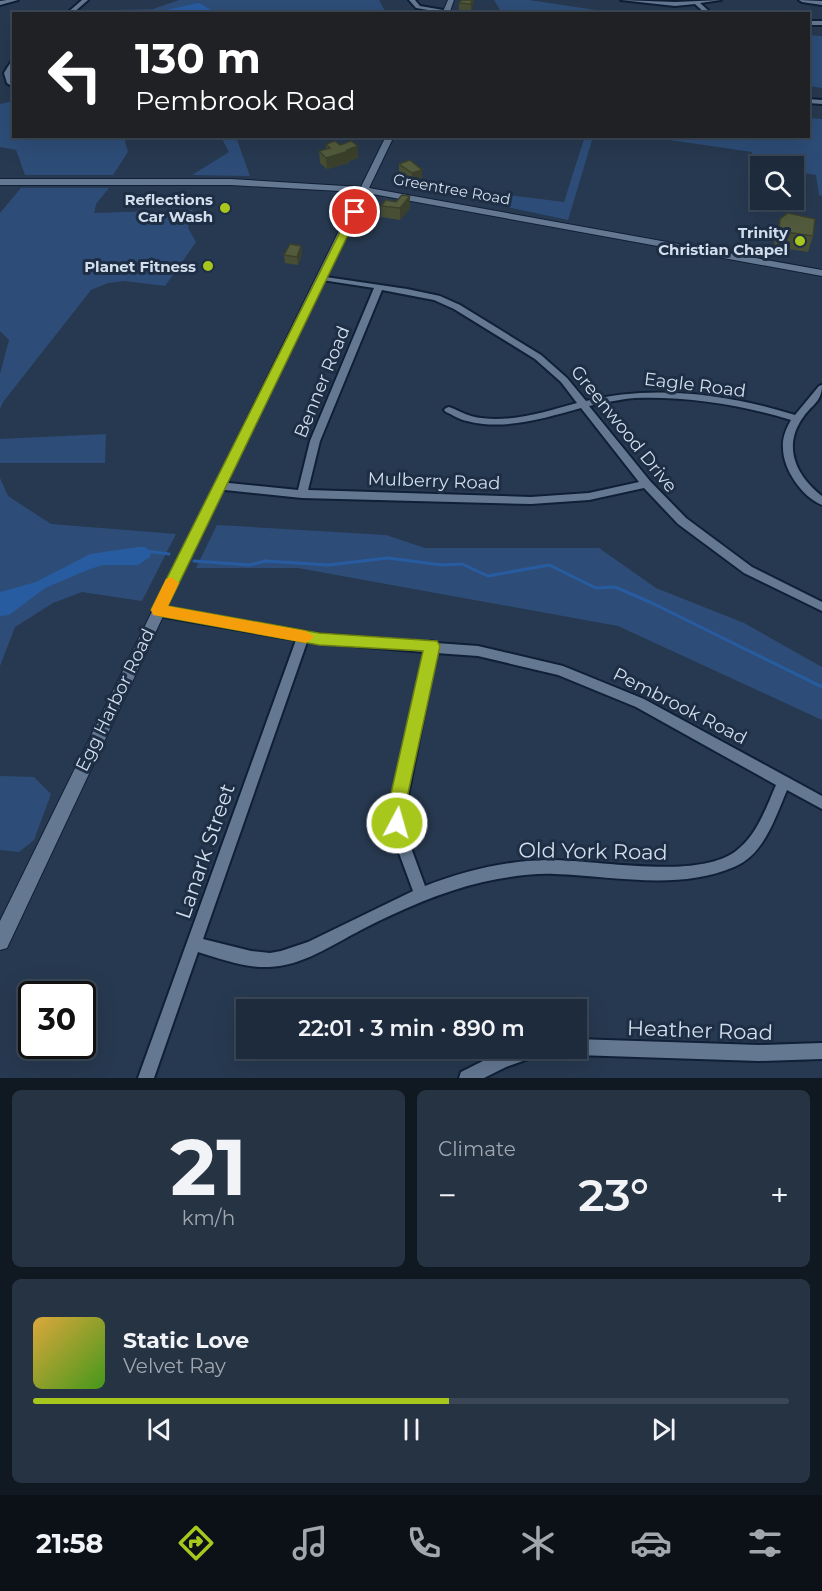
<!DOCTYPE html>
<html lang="en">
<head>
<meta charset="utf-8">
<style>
  :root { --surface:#1d2b3c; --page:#253343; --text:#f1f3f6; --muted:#a0a7af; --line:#3b4756; --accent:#a8c71c }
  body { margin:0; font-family:Montserrat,sans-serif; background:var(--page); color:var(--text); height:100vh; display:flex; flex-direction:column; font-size:22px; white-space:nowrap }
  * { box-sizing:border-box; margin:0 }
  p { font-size:20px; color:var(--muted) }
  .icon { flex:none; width:33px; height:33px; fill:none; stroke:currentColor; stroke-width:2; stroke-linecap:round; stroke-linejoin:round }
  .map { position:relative; height:1078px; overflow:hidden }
  .details { display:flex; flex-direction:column; gap:12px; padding:12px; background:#101821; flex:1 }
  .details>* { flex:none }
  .top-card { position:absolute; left:12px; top:12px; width:798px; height:126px; border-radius:0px; box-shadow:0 6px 24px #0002,0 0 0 2px var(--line); background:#202124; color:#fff; overflow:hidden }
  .tools { position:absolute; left:750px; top:156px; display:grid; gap:12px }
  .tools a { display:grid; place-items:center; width:54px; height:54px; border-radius:0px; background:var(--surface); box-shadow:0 6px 24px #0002,0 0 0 2px var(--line); font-size:30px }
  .speed { position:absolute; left:18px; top:981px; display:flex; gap:12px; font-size:30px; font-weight:700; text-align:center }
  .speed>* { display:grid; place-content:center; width:78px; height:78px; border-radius:50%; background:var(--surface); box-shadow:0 6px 24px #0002,0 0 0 2px var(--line); line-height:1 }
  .speed .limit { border:3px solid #111; border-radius:9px; background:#fff; color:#111 }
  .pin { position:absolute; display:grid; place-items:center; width:51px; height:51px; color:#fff; margin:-26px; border:3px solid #fff; border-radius:50%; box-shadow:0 2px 6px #0007 }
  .me { position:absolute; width:66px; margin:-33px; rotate:6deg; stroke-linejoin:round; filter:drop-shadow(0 0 4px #0008) }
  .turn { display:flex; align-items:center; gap:21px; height:126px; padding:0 24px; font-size:27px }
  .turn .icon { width:78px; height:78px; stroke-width:2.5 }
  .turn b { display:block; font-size:42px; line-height:51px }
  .big { font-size:45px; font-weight:600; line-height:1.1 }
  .details .tile { flex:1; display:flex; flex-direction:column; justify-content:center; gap:9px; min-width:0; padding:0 21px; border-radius:9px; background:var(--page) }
  .details .dial { align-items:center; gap:0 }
  .dial b { font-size:78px; line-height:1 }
  .song { display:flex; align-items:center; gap:18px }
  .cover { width:72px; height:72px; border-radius:9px; background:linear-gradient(135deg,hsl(40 70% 55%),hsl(100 70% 35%)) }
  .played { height:6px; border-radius:3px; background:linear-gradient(90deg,var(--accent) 55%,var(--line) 55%) }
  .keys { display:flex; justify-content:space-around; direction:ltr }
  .heat { display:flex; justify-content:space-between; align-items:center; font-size:33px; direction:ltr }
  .details .tiles { flex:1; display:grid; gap:12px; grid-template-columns:1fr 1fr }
  .tile:last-child { grid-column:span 2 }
  .trip { position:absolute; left:236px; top:999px; width:351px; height:60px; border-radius:0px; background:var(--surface); box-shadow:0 6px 24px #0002,0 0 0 2px var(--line); font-weight:600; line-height:60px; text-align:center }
  .tab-bar { display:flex; height:96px; justify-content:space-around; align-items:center; background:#0c1118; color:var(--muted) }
  .tab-bar .icon { width:42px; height:42px }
  .tab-bar .active { color:var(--accent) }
  .tab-bar b { font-size:27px; color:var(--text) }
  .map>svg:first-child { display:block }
  .green { fill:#2d4d78 }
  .water { fill:#285ca1 }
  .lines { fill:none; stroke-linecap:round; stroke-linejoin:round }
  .stream { stroke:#285ca1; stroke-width:3 }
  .street-casing { stroke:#0f1f35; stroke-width:4 }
  .secondary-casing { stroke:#0f1f35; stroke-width:2 }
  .street { fill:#647892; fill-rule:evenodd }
  .secondary { fill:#647892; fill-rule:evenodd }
  .wall { fill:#474e34 }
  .shaded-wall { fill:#3a402b }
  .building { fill:#535b3d; stroke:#3a402b; stroke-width:1.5 }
  .route { fill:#a8c71c; stroke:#6d8112; stroke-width:1.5 }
  .slow { fill:#f59e0b }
  .poi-dot { fill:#a8c71c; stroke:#1e2e45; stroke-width:2 }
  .labels { text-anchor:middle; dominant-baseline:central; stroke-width:6; stroke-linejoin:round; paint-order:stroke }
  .far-street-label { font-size:15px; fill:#d3deed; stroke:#1e2e45 }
  .far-poi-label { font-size:15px; font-weight:bold; fill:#d3deed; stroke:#1e2e45; text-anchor:end }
  .street-label { font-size:18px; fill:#d3deed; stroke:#1e2e45 }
  .near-street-label { font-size:21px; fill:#d3deed; stroke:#1e2e45 }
</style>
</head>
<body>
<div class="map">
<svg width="822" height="1078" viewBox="0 0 822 1078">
  <rect width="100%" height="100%" fill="#273950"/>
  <g class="green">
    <path d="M179,0H379L386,13L104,14L115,10L153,9Z"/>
    <path d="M494,0H529L616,13H502Z"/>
    <path d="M809,35L822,36V88L809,86Z"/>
    <path d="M13,101L14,136L124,137L128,152L113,175H25L16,150L0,147V104Z"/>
    <path d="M809,118L822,119V196L819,195L816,175L802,173L803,186L794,184V166L752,162V152L656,138L808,136Z"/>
    <path d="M585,136L593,137L568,220L498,205L499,194L564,202Z"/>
    <path d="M217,137H236L250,176L192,175L229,152L221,137Z"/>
    <path d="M21,188H109L96,204L94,213L193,210L188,228L196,242L165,286L125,281L108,283L91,290L3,402L0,409V374L9,340L0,331V213Z"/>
    <path d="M106,434L105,463H0V439Z"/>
    <path d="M0,478L8,496L51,524L176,534L142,601L82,592L53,603L15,627L0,666Z"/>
    <path d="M217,525L386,535L425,548H599L656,588L744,623L822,667V720L618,626L298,568H196Z"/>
    <path d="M0,776L34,777L51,794L34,840L19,852L0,850Z"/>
  </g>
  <g class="water">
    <path d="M199,3L217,13H172L166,10Z"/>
    <path d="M138,547H145L151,552L150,557L138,565H103L90,569L45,588L9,615L0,616V592L36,582L90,554Z"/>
  </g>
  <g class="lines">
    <g class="stream">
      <path d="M146,551L169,554"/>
      <path d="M194,561L250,565L265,561L328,565L388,558L442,565L462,564L488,576L549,565L596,588L615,587L652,603L822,687"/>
    </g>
    <g class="street-casing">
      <g id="street">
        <path d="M7,0H18L0,5V1Z"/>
        <path d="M82,0H88L72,14H66Z"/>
        <path d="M409,0H415L420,6L449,11L446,13L416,8Z"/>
        <path d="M621,0L675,2L721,0L700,3L712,14H706L695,4L675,6Z"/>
        <path d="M799,0L822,1V5L802,2Z"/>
        <rect x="808" y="21" width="14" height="4"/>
        <path d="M14,57V66L10,73L13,83L10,85L7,83L4,73Z"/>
        <path d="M808,99L822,100V104L808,103Z"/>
        <path d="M319,276L407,289L440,296L460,305L541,355L567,378L586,401C653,384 728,394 795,415L819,386L822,385C822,401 813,404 804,416C782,445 795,475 822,496V505C802,497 783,469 783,448C782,438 786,429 791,420C742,405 686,396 635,398C620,399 605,403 589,406L650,481L686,518L752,567L822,602V611L744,573L678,524L644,488L589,500L531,504L302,498L215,489L214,486L219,482L298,490L310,441L374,288L322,280L318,278ZM382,290L434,300L454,309L535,359L561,382L577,403C544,412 505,425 471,416C463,414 456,409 449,407L446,408L444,410L446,412C453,415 460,420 467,421C504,431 545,418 581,408L639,482L589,493L531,497L308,490L320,441Z"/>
        <path d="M159,606L319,634L428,642L432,641L436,643L478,646L563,666L644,699L822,796V809L787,790C775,818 764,855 734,867C678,891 614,876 555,874C531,873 506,877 483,882C440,892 400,910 361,930C332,945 302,966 269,967C245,968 221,959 198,952L154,1078H138L296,640L159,616L155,614L153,611L155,608ZM307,642L425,652L391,811L392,834L413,891L308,942L281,951L270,953L251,951L203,939ZM436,653L478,656L558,675L636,707L776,785C766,808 757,835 736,851C696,881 596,859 546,860C505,861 464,871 425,886L406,834L405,811Z"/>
        <path d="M576,1039L759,1045L822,1043V1059L759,1061L576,1055L571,1052L569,1048H576Z"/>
        <path d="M514,1048H548L545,1053L506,1067L484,1078H459L461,1072L497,1054Z"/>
      </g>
    </g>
    <g class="secondary-casing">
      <g id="secondary">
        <path d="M448,0H454L449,14H442Z"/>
        <path d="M386,136H394L369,188L822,270V276L367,193L190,559L7,948L0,950V921L358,192L231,185H0V179H231L361,187Z"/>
      </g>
    </g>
    <use href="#street" class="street"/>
    <use href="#secondary" class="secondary"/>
  </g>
  <g class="wall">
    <path d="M462,0H474L471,11L459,10V3Z"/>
    <path d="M326,144L358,146V158L349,161V163L327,169L320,163L319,151L326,149Z"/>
    <path d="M399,164L422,170V178L412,181L399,172Z"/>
    <path d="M410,196V208L400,220L381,217V206L396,202Z"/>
    <path d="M780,219L813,236L808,252L774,247L775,235Z"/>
    <path d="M301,246L302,254L298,265L285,263L284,255Z"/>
  </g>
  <g class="shaded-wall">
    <path d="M472,0H474L471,11V4Z"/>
    <path d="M358,146V158L349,161V163L327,169L326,158Z"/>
    <path d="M422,170V178L412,181V173Z"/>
    <path d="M410,196V208L400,220V208Z"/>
    <path d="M301,246L302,254L298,265L297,257Z"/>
  </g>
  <g class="building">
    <path d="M462,0H472L471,4L459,3Z"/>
    <path d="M335,141L340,145L351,141L358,146L347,150L349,151L326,158L319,151L330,148L326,144Z"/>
    <path d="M410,160L422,170L412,173L399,164Z"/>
    <path d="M402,195L410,196L400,208L381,206L386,200L396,202Z"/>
    <path d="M788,213L815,219L813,236L779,231L780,219Z"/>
    <path d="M290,244L301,246L297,257L284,255Z"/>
  </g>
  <path class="route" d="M355,209L359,212L168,606L319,633L437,641L440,646L407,798L403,829L397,831L391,829L389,823L390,798L423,651L319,645L159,616L151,610L350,212Z"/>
  <path class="slow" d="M171,577L179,583L168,606L306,631L314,637L306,643L153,615L151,610L166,579Z"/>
  <g class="poi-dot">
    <circle cx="225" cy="208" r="6"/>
    <circle cx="800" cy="241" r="6"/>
    <circle cx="208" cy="266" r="6"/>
  </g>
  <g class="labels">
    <g class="far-street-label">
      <text transform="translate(452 189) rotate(10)">Greentree Road</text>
    </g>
    <g class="far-poi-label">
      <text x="213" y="199">Reflections<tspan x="213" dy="17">Car Wash</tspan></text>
      <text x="788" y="232">Trinity<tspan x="788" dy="17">Christian Chapel</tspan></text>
      <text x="196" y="266">Planet Fitness</text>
    </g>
    <g class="street-label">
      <text transform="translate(322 382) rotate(-68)">Benner Road</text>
      <text transform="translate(695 385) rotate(7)">Eagle Road</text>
      <text transform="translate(624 429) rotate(51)">Greenwood Drive</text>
      <text transform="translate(434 481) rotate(2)">Mulberry Road</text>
      <text transform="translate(115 700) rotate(-64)">Egg Harbor Road</text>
      <text transform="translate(680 706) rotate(27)">Pembrook Road</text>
    </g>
    <g class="near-street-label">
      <text transform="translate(205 851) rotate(-71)">Lanark Street</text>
      <text transform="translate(593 851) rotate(1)">Old York Road</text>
      <text transform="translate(700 1030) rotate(2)">Heather Road</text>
    </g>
  </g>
</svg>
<div class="tools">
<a><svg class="icon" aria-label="search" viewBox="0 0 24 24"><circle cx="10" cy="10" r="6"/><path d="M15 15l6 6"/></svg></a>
</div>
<div class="speed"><div class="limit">30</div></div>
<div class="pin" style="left:355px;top:212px;background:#d93025"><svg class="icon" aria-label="arrive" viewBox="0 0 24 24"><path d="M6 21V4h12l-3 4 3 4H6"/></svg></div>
<svg class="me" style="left:397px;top:823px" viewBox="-20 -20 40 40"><circle r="17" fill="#a8c71c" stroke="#fff" stroke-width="3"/><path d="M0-11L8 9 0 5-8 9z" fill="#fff"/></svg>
<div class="trip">22:01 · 3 min · 890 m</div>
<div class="top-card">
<div class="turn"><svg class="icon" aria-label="left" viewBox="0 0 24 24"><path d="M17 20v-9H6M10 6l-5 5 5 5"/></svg><div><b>130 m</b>Pembrook Road</div></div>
</div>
</div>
<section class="details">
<div class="tiles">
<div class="tile dial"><b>21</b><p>km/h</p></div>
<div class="tile"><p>Climate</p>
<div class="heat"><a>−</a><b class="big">23°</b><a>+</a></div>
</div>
<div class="tile">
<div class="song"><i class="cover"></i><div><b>Static Love</b><p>Velvet Ray</p></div></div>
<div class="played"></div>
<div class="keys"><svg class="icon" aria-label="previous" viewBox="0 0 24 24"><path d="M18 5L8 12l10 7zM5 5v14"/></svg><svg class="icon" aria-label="pause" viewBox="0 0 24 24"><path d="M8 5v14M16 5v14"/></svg><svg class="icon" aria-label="next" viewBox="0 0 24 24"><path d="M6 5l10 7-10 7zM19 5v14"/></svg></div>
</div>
</div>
</section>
<nav class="tab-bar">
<b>21:58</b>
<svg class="icon active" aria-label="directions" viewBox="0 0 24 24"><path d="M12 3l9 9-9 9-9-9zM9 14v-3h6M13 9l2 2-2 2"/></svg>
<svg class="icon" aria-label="music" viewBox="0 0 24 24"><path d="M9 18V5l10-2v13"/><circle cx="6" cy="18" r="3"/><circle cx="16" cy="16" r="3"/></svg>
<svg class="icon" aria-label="phone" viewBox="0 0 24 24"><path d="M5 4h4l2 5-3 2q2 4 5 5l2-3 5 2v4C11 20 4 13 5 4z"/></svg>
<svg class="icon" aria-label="climate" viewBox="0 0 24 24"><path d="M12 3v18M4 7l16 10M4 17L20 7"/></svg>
<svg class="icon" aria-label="car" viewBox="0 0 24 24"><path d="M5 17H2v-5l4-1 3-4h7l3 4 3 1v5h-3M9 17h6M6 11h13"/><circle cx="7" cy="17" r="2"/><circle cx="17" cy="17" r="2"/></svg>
<svg class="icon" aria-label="filters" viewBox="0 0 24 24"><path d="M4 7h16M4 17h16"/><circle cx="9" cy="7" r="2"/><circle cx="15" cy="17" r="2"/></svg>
</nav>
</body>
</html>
